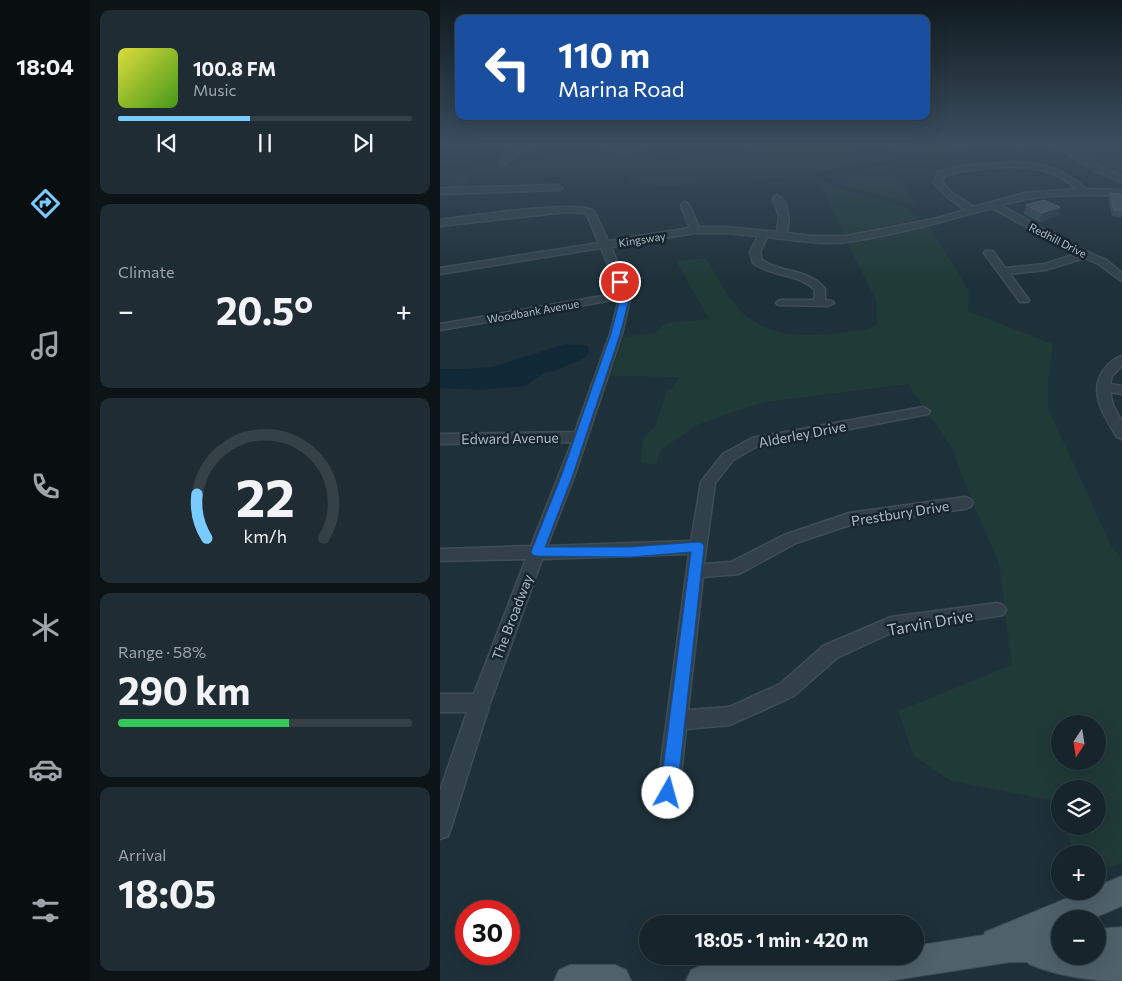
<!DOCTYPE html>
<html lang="en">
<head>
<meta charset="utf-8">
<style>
  :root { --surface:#16242b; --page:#1f2c33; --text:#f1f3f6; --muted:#9ea4a9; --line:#354147; --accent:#78ccff }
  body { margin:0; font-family:Commissioner,sans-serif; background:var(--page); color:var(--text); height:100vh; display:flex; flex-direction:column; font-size:19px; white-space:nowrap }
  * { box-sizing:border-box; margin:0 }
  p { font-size:16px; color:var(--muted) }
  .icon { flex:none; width:28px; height:28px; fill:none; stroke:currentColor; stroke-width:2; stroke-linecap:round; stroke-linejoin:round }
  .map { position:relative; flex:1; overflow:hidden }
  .sheet { display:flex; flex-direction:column; gap:10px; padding:10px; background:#0c1418; width:350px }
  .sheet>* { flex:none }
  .top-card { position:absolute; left:15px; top:15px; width:475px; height:105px; border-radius:10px; box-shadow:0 5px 20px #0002,0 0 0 1px var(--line); background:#1a4fa0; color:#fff; overflow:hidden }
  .needle { width:32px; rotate:192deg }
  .tools { position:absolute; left:611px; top:715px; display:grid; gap:10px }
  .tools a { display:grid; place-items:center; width:55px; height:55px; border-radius:50%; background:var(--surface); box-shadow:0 5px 20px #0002,0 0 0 1px var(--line); font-size:25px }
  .speed { position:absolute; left:15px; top:900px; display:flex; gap:10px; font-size:25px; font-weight:700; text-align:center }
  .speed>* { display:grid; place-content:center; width:65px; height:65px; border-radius:50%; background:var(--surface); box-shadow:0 5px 20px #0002,0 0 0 1px var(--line); line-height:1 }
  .speed .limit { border:8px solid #d22; background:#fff; color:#111 }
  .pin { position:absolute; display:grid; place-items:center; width:42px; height:42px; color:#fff; margin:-21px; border:2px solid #fff; border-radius:50%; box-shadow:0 1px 5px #0007 }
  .me { position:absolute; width:55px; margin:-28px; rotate:7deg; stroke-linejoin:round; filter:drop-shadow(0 0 4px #0008) }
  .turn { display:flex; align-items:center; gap:18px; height:105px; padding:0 20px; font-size:22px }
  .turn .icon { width:65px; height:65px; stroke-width:2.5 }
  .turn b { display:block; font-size:35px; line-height:42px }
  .big { font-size:38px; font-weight:700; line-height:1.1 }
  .sheet .widget { flex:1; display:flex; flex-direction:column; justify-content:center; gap:8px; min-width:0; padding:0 18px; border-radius:10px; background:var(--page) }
  .sheet .dial { align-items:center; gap:0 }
  .dial svg { height:130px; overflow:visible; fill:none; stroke:var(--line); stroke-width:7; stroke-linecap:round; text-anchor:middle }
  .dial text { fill:var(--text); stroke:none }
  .song { display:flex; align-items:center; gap:15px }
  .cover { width:60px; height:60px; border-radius:8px; background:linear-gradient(135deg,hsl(60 70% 55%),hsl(100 70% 35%)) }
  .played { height:5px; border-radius:2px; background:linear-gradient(90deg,var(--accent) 45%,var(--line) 45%) }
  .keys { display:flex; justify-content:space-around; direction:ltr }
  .heat { display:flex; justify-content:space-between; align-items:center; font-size:28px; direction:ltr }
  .charge { height:8px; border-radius:4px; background:linear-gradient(90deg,#34c759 58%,var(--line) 0) }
  .trip { position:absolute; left:199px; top:915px; width:285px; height:50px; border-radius:25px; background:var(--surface); box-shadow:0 5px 20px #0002,0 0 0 1px var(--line); font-weight:700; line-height:50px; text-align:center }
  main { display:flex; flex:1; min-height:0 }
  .menu { display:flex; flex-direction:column; width:90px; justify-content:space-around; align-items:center; background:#090e11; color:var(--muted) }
  .menu .icon { width:35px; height:35px }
  .menu .on { color:var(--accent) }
  .menu b { font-size:22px; color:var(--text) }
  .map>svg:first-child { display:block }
  .green { fill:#203a37; fill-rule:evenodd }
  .water { fill:#112937 }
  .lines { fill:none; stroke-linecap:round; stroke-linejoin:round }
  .minor-casing { stroke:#3e4d56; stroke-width:3 }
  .major-casing { stroke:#3e4d56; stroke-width:2 }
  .minor { fill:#324149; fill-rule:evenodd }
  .major { fill:#4f616a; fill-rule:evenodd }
  .wall { fill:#354b56 }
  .shaded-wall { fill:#263b46 }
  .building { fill:#425762; stroke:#526772 }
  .route { fill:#1a73e8; stroke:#114b97 }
  .labels { text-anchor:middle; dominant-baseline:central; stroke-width:5; stroke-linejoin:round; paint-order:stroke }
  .far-street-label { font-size:11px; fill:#acbcc6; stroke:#17262e }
  .street-label { font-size:14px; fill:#acbcc6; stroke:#17262e }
  .near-street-label { font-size:16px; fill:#acbcc6; stroke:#17262e }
</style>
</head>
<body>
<main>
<nav class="menu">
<b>18:04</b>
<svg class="icon on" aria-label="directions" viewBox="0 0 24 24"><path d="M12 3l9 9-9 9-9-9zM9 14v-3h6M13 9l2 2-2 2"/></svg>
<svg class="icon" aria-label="music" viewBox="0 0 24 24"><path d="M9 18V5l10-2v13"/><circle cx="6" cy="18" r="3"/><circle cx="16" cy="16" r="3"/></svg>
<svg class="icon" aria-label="phone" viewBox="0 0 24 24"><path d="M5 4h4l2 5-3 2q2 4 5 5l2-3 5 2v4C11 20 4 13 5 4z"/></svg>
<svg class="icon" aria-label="climate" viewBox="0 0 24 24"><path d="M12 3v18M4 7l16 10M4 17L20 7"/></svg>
<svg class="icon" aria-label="car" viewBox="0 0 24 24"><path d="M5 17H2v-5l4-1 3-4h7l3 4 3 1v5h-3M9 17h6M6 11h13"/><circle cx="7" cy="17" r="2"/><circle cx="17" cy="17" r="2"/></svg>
<svg class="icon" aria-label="filters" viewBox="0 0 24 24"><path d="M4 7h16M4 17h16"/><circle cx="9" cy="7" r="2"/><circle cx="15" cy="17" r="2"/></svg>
</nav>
<section class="sheet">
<div class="widget">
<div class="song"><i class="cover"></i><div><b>100.8 FM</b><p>Music</p></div></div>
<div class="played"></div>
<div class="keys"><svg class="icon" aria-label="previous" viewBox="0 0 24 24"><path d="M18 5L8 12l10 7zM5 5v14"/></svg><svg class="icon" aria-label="pause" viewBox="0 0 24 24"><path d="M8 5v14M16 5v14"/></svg><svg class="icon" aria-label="next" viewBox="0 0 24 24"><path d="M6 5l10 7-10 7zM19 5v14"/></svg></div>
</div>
<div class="widget"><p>Climate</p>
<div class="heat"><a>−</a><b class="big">20.5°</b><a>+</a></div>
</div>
<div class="widget dial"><svg viewBox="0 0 100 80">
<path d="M14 69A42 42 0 1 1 86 69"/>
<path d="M14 69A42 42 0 0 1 8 42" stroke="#78ccff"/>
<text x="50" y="56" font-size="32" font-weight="700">22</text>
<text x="50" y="72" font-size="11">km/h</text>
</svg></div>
<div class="widget"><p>Range · 58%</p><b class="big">290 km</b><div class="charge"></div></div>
<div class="widget"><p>Arrival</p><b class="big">18:05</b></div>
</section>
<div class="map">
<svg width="682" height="981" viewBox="0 0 682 981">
  <rect width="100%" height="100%" fill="#1e3039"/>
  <g class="green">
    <path d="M180,146H197L199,149L222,163L243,158L283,155L338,146H413L416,157L492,146H541L347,177L229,186L187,183L190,177L33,176L24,186L9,188L10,181L1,172L30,169L41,165H72L123,156L135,160L155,155L166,159L188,153Z"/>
    <path d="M619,146H682V178Z"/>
    <path d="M462,162L452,167L476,205L410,187L381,176Z"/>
    <path d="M377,177L392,186L464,206L479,219L404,235Z"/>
    <path d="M490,227L529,291L528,311L613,344L608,381V408L672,547L682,559V863L658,871V854H636L623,826H658V789H620V819L611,800L511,781L474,756L458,711L572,665L559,563L531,499L512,448L468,384L326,402L299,410L255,426L221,450L216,465L200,462L204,437L215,427L227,391L233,388L239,377L170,376L184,337L215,333L226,323L269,319L236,261L266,258C278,278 290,304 309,318C344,344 389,334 429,329L437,325L436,300L407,242ZM620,724H658V761H620Z"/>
  </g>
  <path class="water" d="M126,344L148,346L149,350L146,357L115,371L105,372L86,386L39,390L0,388V369H22L52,367Z"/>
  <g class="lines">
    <g class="minor-casing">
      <g id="minor">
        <path d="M81,146H90L66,164H60V160Z"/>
        <path d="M165,146H176L186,152L179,154Z"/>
        <path d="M615,146H625L661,167L682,176V182L655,171Z"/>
        <path d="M573,162C602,163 625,169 646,189L682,190V196C640,194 601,194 561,205L627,243L666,260L682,273V281L658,264L645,258L605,270L570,274L589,300L588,302H580L544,253L545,251H553L565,268L605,264L636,254L552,208C505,221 456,235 407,242C381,245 353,240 327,237L320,252L322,260C342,274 369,268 385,289V300L392,301L394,303L388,306L338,305L336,303L338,301L342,300H374L375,290C358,273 332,277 313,263L310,252L318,236L286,233H255L171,247L191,295L182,334L134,477L107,546L251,541L261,482L283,454L312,438L483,407L490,411L488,414L316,447L293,460L275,483L264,564L291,562L344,535L409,513L525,497L530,499L533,503L530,507L525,509L410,525L356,543L299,574L263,577L248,710L289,707L340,684L383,646L451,617L557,603L563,605L566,610L563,615L453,632L397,658L354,696L290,725L246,729L239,793L236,801L228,804L220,801L217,793L249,554L102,559L50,703L11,828L8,836L0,839V791L27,712H0V694H34L86,559L0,561V549L91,546L132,442L0,444V434L135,432L170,334L179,299L0,330V324L180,293L161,248L0,274V268L159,243L146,213L126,212L0,226V220C25,217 139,199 154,211L168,241L250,228L241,205L245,202L249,205L259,227H286L337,232L339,216L333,198L337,195C349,201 351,223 346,233L372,236H406L498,218L525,210L506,196L495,184L494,182L498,172L523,166ZM560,167C588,166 614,168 636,189L584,193L534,207L512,193L502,182L505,176L523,171Z"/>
        <path d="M118,185L122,188L121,190L0,194V188Z"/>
        <path d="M682,356V366L672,376L670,384L682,386V394L670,392L673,405L682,422V439L677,437C665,418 648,392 663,371C668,364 674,358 682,356Z"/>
      </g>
    </g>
    <g class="major-casing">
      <g id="major">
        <path d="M682,876V906L651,919H620V956H658V929L682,927V981C652,981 617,976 589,964L588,962H570L448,981H246L251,970C266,963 283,963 299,961C358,954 416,956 475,956V946L544,935L545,932L645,891H658V886Z"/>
        <path d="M130,965H175L186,970L191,981H114L119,970Z"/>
      </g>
    </g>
    <use href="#minor" class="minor"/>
    <use href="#major" class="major"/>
  </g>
  <g class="wall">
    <path d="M670,193L682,194V217L672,216L668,199Z"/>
    <path d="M586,205L620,207L617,216L599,222L584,214Z"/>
  </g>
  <path class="shaded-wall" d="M620,207L617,216L599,222L602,213Z"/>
  <g class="building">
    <path d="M670,193L682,194V210H674Z"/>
    <path d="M604,200L620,207L602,213L586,205Z"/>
  </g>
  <linearGradient id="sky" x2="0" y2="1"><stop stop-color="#101a1f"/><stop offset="0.51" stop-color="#3b4e5f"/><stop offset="1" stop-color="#3b4e5f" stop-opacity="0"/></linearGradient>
  <rect width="682" height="284" fill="url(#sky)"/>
  <path class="route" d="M177,281H183L190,295L180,334L132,477L105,547H190L258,542L262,543L264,546L237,793L234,799L228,801L223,799L220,793L251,552L190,557L97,556L93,555L91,552L121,477L171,334L181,295L176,282Z"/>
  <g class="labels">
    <g class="far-street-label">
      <text transform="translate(202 239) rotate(-9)">Kingsway</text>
      <text transform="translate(618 240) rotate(27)">Redhill Drive</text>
      <text transform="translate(93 311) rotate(-10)">Woodbank Avenue</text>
    </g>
    <g class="street-label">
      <text transform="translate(362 434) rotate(-11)">Alderley Drive</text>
      <text transform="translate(70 438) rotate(-1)">Edward Avenue</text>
      <text transform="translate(460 513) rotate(-9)">Prestbury Drive</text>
      <text transform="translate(72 617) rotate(-69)">The Broadway</text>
    </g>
    <g class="near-street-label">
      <text transform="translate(490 622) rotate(-10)">Tarvin Drive</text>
    </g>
  </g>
</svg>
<div class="tools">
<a><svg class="needle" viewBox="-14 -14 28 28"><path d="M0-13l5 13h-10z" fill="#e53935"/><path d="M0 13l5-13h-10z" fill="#9ea4a9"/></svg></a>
<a><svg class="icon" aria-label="layers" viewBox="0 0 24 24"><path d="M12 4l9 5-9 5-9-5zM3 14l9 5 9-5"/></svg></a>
<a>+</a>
<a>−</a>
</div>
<div class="speed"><div class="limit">30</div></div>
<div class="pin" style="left:180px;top:282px;background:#d93025"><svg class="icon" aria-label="arrive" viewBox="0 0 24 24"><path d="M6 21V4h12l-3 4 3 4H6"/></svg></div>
<svg class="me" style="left:228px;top:793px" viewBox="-20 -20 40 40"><circle r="19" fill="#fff"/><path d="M0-13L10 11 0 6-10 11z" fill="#1a73e8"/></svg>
<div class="trip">18:05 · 1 min · 420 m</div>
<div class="top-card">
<div class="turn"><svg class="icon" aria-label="left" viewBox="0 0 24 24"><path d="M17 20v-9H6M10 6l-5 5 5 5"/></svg><div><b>110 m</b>Marina Road</div></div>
</div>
</div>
</main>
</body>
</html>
